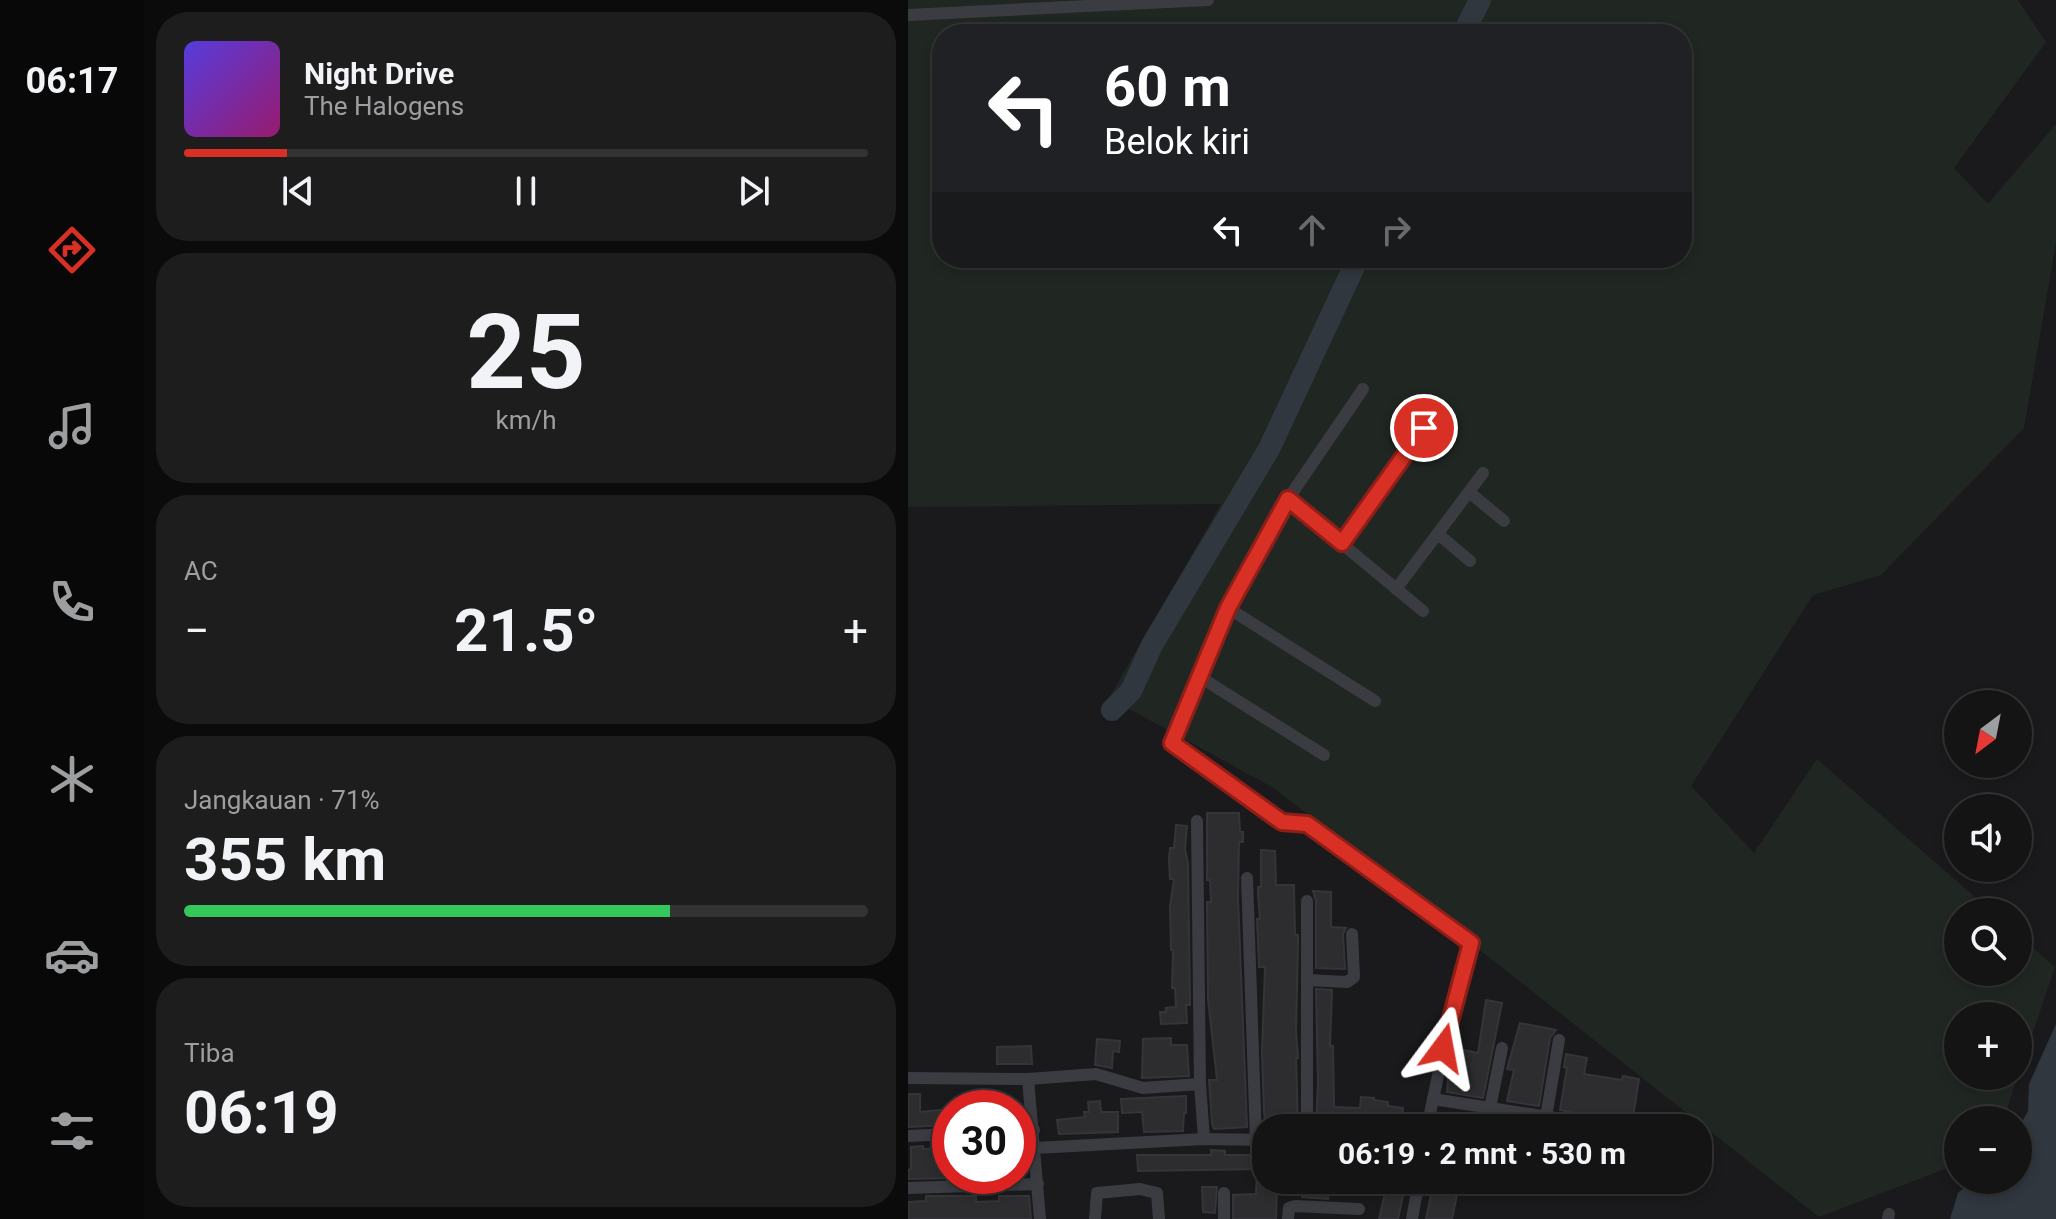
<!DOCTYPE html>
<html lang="id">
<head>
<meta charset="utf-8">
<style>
  :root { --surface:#141415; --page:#1d1d1e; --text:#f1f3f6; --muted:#9d9ea0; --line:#333334; --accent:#d93025 }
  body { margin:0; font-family:Roboto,sans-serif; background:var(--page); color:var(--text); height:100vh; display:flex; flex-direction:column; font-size:30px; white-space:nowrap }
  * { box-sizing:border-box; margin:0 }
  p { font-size:26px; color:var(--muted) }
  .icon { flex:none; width:44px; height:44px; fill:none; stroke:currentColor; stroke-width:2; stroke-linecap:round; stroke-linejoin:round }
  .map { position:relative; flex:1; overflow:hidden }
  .side { display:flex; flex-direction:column; gap:12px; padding:12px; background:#0b0b0c; width:764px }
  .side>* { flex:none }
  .banner { position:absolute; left:24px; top:24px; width:760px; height:244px; border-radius:32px; box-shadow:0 4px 12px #0003,0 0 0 2px var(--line); background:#202124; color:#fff; overflow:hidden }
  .needle { width:52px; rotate:212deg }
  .buttons { position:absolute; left:1036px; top:690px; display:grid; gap:16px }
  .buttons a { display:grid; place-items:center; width:88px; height:88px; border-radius:50%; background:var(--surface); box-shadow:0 4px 12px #0003,0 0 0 2px var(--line); font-size:40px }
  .speed { position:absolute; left:24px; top:1090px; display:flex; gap:16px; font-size:40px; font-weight:700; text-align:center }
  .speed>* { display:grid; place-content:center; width:104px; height:104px; border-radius:50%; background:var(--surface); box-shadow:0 4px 12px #0003,0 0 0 2px var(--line); line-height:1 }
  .speed .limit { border:12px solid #d22; background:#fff; color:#111 }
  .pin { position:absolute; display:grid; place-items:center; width:68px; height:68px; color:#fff; margin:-34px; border:4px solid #fff; border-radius:50%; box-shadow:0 2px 8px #0007 }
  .me { position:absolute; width:88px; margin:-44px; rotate:13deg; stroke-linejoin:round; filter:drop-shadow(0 0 6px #0008) }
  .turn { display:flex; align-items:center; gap:28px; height:168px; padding:0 40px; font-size:36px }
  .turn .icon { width:104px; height:104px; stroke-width:2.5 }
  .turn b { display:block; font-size:56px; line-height:68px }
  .lanes { display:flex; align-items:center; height:76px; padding:0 40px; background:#0003; justify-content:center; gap:40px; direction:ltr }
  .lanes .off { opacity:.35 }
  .big { font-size:60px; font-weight:700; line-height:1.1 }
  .side .widget { flex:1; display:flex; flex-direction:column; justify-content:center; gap:12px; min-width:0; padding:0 28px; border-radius:32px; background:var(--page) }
  .side .dial { align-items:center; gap:0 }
  .dial b { font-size:104px; line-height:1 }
  .song { display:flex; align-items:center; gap:24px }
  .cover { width:96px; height:96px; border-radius:12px; background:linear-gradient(135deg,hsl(250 70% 55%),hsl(320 70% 35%)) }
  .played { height:8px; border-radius:4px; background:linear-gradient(90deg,var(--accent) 15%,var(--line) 15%) }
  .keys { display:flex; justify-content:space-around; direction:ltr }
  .heat { display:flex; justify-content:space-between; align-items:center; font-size:44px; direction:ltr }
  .charge { height:12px; border-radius:6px; background:linear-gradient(90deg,#34c759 71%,var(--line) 0) }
  .trip { position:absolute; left:344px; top:1114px; width:460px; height:80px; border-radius:32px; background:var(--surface); box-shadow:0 4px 12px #0003,0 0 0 2px var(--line); font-weight:700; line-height:80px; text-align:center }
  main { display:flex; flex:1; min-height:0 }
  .tab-bar { display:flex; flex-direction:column; width:144px; justify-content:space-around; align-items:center; background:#080808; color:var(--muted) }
  .tab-bar .icon { width:56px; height:56px }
  .tab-bar .current { color:var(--accent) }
  .tab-bar b { font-size:36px; color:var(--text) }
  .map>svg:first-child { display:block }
  .green { fill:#202722; fill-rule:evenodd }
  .water { fill:#31373f }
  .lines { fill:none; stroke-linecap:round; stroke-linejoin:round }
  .river { stroke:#31373f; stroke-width:22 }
  .building { fill:#2d2d30; stroke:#353438; stroke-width:2 }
  .minor { stroke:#3b3c41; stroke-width:12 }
  .route-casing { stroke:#8d1f18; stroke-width:20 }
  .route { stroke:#d93025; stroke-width:14 }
</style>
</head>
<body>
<main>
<nav class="tab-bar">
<b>06:17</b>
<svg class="icon current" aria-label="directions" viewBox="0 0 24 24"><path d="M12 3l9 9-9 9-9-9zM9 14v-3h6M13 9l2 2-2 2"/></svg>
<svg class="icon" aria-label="music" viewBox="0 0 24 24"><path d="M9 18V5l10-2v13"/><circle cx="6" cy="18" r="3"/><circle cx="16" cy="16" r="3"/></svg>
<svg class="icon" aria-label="phone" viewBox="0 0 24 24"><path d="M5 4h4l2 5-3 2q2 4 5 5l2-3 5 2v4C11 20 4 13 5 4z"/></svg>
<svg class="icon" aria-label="climate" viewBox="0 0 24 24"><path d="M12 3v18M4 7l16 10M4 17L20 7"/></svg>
<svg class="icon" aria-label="car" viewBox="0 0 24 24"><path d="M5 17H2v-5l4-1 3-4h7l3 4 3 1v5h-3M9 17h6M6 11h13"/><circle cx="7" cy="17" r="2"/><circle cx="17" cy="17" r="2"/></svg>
<svg class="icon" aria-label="filters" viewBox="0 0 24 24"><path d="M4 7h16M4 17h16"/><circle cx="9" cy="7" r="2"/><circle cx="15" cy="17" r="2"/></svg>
</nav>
<section class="side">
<div class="widget">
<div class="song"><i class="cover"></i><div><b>Night Drive</b><p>The Halogens</p></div></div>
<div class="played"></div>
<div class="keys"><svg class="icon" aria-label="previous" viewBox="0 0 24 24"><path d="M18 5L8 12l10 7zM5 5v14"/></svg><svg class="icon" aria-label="pause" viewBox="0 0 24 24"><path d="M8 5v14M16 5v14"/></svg><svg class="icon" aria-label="next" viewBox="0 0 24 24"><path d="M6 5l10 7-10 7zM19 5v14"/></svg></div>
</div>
<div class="widget dial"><b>25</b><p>km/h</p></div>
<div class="widget"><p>AC</p>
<div class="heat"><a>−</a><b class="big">21.5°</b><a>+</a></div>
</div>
<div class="widget"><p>Jangkauan · 71%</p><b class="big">355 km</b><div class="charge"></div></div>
<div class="widget"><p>Tiba</p><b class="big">06:19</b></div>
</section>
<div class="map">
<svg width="1148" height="1219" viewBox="0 0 1148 1219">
  <rect width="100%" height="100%" fill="#1a1a1c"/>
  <path class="green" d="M0,0H1110L1138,42L1046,168L1080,204L1148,124V242L1116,428L973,575L905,595L783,786L846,853L909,759L1084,912H1050V972H1110V935L1147,967L1095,1120H1050V1164L911,1217L366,788L201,698L313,504L0,507ZM34,34H774V258H34ZM1050,1016H1110V1076H1050Z"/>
  <path class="water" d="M1148,1024V1219H1042L1050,1193L1065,1180H1110V1129L1120,1111L1121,1084Z"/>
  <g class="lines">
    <g class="river">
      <path d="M555,34L572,0"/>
      <path d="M204,710L223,691L244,645L361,449L450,258"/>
    </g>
  </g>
  <g class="building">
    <path d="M299,813H331L332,832H335V842H331L330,897L339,1127L306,1129L304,1123L301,1080H309L300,999L299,902H303L302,880H299Z"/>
    <path d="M268,825L279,826L277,849L280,863L282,1005H278L279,1023L253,1024L252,1012H258V1008L268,1007L267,988H264L265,950H263L262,906L266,879H262L261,860L262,848H266Z"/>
    <path d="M353,850L367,851L368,885H386L387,935H390V943L388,1030L390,1058L388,1059L390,1128H358L356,1112L354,1052L357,967H351L349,919H352L350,894V887H353Z"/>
    <path d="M405,891L423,892V927L438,928L435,934L437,969L408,968V901Z"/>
    <path d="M408,989L424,990L422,1046H425L426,1107L452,1108L453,1097L466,1098V1100L480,1102V1106L495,1108L493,1125L478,1123L477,1126L464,1125V1128L408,1126L410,1083Z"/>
    <path d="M578,1000L594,1003L575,1098L539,1092L541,1066L546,1067L550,1049L570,1053Z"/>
    <path d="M612,1023L648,1030L642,1038L631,1106L599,1101L606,1070L599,1069Z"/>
    <path d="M263,1038V1045H279L281,1076L234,1078L235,1039Z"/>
    <path d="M189,1039L212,1041L211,1052L205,1051L204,1068L187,1065Z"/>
    <path d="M123,1046L124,1064H89V1047Z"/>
    <path d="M658,1054L679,1058L676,1074L714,1080L715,1076L731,1079L724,1123L652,1110L659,1068L656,1067Z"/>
    <path d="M0,1094H12V1112L42,1109V1125L0,1127Z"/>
    <path d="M278,1096V1113H276L275,1131L236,1132L234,1112L214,1113L213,1099Z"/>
    <path d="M192,1101L193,1112H210V1132L151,1134L149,1120L177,1117L176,1112H181L180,1102Z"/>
    <path d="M15,1146V1149L42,1148V1176L47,1178L0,1179V1170L3,1169V1147Z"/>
    <path d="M303,1150L317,1151V1155H352L353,1169L230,1171L229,1155H303Z"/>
    <path d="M349,1172L358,1173V1180H369L368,1219H325V1195L348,1194Z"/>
    <path d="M480,1180H502L500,1192L496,1191L490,1219H471Z"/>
    <path d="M526,1180H552L544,1219H518Z"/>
    <path d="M395,1183L421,1184L420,1199L394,1197Z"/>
    <path d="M294,1187H309L307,1213L295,1212Z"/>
    <path d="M18,1196H68V1202L91,1201V1196H121L123,1219H1L0,1202L18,1201Z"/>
  </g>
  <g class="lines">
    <g class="minor">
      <path d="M0,15L300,0"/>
      <path d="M455,389L380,499L320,608L264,743L374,822L399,824L563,943L541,1023L519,1128"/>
      <path d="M561,492L596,521"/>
      <path d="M380,499L515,611"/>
      <path d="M530,534L562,561"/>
      <path d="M434,543L516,428"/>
      <path d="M488,589L575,473"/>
      <path d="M320,608L467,701"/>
      <path d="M292,677L416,755"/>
      <path d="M289,821L292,1084L296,1139"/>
      <path d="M339,878L348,1140"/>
      <path d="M399,980L439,982L446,977L444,934"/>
      <path d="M0,1078L120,1079L188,1074L235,1088L292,1084"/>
      <path d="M120,1079L132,1219"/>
      <path d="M525,1099L711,1128"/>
      <path d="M582,1108L594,1048"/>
      <path d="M638,1117L651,1040"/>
      <path d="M399,1128V901"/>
      <path d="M110,1130H126"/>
      <path d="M0,1136L42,1134"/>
      <path d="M127,1148L296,1139L358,1140"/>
      <path d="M0,1188L130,1184"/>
      <path d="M187,1219L189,1193L232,1189L249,1193L251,1219"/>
      <path d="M316,1219V1193"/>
      <path d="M380,1219L381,1208L387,1206L451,1209"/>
      <path d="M504,1219L511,1180"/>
      <path d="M980,1219L981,1214"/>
    </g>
  </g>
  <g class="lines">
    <g class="route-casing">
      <path id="route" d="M516,428L434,543L380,499L320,608L264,743L374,822L399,824L563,943L535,1048"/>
    </g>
    <use href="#route" class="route"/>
  </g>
</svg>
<div class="buttons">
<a><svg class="needle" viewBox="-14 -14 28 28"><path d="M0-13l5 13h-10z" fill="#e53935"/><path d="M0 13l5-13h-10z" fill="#9d9ea0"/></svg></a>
<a><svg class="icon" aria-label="sound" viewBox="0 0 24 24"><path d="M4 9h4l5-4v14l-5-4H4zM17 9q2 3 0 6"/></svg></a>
<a><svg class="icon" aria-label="search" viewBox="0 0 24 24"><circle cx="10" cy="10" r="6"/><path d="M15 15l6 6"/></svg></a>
<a>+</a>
<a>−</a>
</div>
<div class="speed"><div class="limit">30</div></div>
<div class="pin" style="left:516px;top:428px;background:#d93025"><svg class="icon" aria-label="arrive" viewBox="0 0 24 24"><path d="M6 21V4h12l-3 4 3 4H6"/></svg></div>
<svg class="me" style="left:535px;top:1048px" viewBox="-20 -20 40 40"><path d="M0-17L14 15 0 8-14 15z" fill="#d93025" stroke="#fff" stroke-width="4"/></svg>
<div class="trip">06:19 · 2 mnt · 530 m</div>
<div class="banner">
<div class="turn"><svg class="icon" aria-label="left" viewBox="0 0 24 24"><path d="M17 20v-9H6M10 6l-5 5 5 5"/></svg><div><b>60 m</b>Belok kiri</div></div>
<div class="lanes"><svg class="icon" aria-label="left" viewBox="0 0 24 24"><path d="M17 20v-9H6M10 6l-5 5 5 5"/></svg><svg class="icon off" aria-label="ahead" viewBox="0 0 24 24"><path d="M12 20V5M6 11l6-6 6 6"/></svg><svg class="icon off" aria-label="right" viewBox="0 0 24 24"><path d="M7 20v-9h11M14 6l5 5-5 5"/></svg></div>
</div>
</div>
</main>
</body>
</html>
